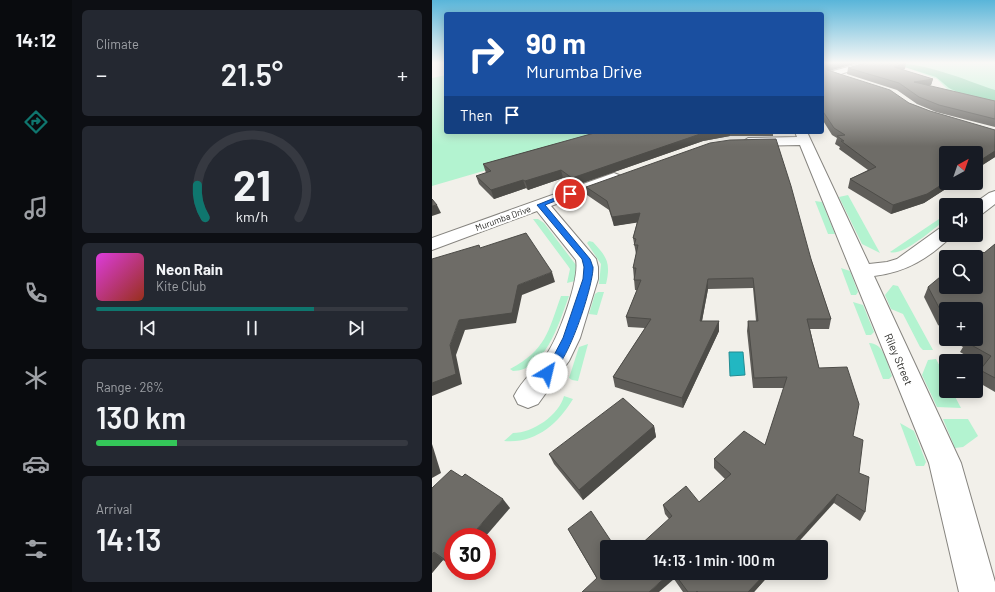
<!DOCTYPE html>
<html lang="en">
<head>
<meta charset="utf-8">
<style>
  :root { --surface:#171b24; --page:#242831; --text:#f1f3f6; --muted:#9ea1a6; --line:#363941; --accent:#0f766e }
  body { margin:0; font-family:Barlow,sans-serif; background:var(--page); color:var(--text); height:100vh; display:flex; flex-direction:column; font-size:15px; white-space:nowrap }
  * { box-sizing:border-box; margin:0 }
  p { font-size:13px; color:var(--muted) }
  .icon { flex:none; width:22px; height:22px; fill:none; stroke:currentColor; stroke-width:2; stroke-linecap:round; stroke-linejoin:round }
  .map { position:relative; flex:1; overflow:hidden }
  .panel { display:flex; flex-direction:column; gap:10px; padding:10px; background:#0d0f14; width:360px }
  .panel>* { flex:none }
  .hud { position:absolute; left:12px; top:12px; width:380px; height:122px; border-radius:4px; box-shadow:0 2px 10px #0003; background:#1a4fa0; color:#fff; overflow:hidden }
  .needle { width:26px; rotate:40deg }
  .controls { position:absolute; left:507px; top:146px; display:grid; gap:8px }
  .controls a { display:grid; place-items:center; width:44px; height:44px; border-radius:4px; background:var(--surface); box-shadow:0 2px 10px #0003; font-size:20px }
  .speed { position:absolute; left:12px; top:528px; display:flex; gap:8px; font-size:20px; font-weight:700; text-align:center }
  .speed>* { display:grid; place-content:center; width:52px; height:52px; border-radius:50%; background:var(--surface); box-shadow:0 2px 10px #0003; line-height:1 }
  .speed .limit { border:6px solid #d22; background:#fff; color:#111 }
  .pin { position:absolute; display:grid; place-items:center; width:34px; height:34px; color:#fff; margin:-17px; border:2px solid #fff; border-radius:50%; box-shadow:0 1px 4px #0007 }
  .me { position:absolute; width:44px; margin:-22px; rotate:36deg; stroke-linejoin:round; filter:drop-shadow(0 0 3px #0008) }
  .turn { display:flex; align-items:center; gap:14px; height:84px; padding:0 16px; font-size:18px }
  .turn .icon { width:52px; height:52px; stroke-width:2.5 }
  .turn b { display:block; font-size:28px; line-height:34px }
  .then { display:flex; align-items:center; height:38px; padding:0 16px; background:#0003; gap:8px; font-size:15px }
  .big { font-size:30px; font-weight:600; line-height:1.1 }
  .panel .card { flex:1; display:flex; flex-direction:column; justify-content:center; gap:6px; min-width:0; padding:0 14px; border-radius:6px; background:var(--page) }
  .panel .dial { align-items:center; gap:0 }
  .dial svg { height:104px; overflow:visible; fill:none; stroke:var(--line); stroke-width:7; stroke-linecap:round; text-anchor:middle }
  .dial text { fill:var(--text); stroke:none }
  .song { display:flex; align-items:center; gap:12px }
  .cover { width:48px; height:48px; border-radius:6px; background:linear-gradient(135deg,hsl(300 70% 55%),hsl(10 70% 35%)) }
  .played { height:4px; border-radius:2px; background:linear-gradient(90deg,var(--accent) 70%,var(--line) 70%) }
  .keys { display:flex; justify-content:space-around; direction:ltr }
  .heat { display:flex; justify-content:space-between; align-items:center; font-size:22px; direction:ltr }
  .charge { height:6px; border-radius:3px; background:linear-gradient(90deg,#34c759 26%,var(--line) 0) }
  .trip { position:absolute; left:168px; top:540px; width:228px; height:40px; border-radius:4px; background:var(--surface); box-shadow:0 2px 10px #0003; font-weight:600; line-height:40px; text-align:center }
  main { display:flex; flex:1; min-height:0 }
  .tab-bar { display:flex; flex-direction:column; width:72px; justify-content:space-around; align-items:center; background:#090b0e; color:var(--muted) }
  .tab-bar .icon { width:28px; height:28px }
  .tab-bar .active { color:var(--accent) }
  .tab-bar b { font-size:18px; color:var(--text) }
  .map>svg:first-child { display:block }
  .green { fill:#b3f3d0 }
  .forest { fill:#6aca9a }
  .water { fill:#22b7c2; stroke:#238c92 }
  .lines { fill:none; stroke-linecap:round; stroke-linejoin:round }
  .minor-casing { stroke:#86847f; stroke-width:2 }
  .minor { fill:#fff; fill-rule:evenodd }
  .wall { fill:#5f5d59 }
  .shaded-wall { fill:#4d4c48 }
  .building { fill:#6e6c67; stroke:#4d4c48 }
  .route { fill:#1a73e8; stroke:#114b97 }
  .labels { text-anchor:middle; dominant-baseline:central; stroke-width:4; stroke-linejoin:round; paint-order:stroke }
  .far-street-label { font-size:9px; fill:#262623; stroke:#fff }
  .street-label { font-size:11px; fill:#262623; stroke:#fff }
</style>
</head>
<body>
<main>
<nav class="tab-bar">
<b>14:12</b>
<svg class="icon active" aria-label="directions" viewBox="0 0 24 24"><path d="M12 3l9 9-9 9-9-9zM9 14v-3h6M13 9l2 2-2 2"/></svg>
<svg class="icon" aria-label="music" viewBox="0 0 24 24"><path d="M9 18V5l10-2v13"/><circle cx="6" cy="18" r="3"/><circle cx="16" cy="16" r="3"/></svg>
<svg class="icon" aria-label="phone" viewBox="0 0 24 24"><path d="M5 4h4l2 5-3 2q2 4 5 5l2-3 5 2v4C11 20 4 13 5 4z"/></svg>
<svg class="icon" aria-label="climate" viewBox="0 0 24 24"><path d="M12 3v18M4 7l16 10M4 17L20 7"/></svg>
<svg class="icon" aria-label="car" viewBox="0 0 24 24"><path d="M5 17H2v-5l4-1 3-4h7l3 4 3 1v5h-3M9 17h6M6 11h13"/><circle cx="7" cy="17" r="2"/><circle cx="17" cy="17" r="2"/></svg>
<svg class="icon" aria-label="filters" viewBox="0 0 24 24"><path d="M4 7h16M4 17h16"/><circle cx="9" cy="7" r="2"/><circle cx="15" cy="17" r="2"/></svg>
</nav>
<section class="panel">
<div class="card"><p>Climate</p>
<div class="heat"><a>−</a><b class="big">21.5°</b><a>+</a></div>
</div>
<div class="card dial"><svg viewBox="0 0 100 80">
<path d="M14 69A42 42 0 1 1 86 69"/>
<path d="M14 69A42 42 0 0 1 8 44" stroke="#0f766e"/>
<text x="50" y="56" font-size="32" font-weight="700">21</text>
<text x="50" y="72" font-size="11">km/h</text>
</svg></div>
<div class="card">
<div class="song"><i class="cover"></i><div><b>Neon Rain</b><p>Kite Club</p></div></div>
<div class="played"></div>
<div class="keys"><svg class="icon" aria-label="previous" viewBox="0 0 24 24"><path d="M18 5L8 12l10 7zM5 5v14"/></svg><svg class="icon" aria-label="pause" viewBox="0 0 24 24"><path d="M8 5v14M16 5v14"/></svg><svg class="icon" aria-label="next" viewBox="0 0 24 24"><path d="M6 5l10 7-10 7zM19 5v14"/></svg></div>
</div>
<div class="card"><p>Range · 26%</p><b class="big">130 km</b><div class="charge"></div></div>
<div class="card"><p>Arrival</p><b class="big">14:13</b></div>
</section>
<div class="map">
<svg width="563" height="592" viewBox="0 0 563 592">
  <rect width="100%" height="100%" fill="#f2f0ea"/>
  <g class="green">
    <path d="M449,63H563V106L521,95L505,79L476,68Z"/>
    <path d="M14,75V132H185L0,186V78Z"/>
    <path d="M416,195L448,253L430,244L407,197Z"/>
    <path d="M383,201L390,202L403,234H396Z"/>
    <path d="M101,219H106L112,223L144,265L143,281L135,283L138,269L136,266Z"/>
    <path d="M507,219L512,221C501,229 470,257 458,252Z"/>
    <path d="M157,241L161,242C175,257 179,263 174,284H167L169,264L155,243Z"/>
    <path d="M409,268L418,271L426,292L424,295H419Z"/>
    <path d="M461,285L466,286L501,350H491L488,347L471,314L459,309L453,295Z"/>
    <path d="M166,292H172L165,315L157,314L163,294Z"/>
    <path d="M129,296H137C128,320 114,371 81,371L78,369C114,350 116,332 129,296Z"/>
    <path d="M421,302L431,305L442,332L439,335H434Z"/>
    <path d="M437,343C452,343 455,363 460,376L457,379H451Z"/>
    <path d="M156,344L146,381L140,380L137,378L147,347Z"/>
    <path d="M504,359L514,378V391H520L529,408L505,407L490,375L496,360Z"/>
    <path d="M132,396L141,399C126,424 103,444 72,441L81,433C101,433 127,415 132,396Z"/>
    <path d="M511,419H536L546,436L531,447L523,448Z"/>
    <path d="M468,423L482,431L494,462L492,466H484Z"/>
  </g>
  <path class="forest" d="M460,63C495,63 530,79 563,90V104L531,95L517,88L504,77Z"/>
  <path class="water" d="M297,352H311L313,375L298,376Z"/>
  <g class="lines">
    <g class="minor-casing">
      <g id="minor">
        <path d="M431,63H443L390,80V74Z"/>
        <path d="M363,132H375L437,264L455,262L465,259L508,228L514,227V235H521C497,258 475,272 442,276L529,463L563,582V592H527L497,463L368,145L316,146L310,142L316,138L365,137Z"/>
        <path d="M182,173L187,175L190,178L187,181L119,206L164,259L166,267V279L148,338L137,361L106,404L96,408L86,404L82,396C90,380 104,369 114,355C126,339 148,279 144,260L105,211L0,250V238Z"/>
        <path d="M563,191V204L550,214L544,215V205H540L557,193Z"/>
      </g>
    </g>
    <use href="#minor" class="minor"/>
  </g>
  <g class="wall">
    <path d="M390,63L398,70L477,103L498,111L563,130V157L492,203L459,214L416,188L418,179L436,170L407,149L408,147L403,144L405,138L400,135L390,119Z"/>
    <path d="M416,68L473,69L471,70L501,79L499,85L496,86L563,101V127L504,112L485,104L465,90L415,74Z"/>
    <path d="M166,132H341V136H298L271,141L142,186L131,178L96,190L94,188L62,199L47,184L44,176L54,173L51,164Z"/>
    <path d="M154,187L379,259L399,319L397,329H378L387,368L421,436L433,512L428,521L402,503L237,519L233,514L231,505L267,502L293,479L282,468V459L333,445L352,388H321L315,331L316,321H324L321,288L276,289L270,321H287V331L251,408L183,387L181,377L213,328L196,327L194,317L205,290H203L201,268L204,254L201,238L205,222L182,226L177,210L155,195Z"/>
    <path d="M563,244V392L544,381V377L552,366L528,352L531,347L518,339H544L514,309V330L506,325L492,297L496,287H514Z"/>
    <path d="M222,426L224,437L151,500L122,464L117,454Z"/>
    <path d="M0,488L78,508L21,537V567L11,560L0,573Z"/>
    <path d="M136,529L175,573H339L322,592H251L242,579H165Z"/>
  </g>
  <g class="shaded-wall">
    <path d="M406,63H426L397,71L394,68L398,65Z"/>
    <path d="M474,63L473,69L461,73L462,67Z"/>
    <path d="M501,79L499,85L480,88L482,82Z"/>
    <path d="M277,132H298V136L271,141L142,186L140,178L271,133Z"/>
    <path d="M563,151V157L544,169V163Z"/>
    <path d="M129,170L131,178L96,190L93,181Z"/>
    <path d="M91,180L94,188L62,199L59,190Z"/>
    <path d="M514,182V183H523L492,203L459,214L461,205Z"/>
    <path d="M5,205L9,213L0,216V206Z"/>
    <path d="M208,213L209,222L182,226L180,217Z"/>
    <path d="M120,272L123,282L90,295L84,323L33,330L24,355L30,384L0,396V383L18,345L27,320L86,285Z"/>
    <path d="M276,279V289L268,331V321Z"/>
    <path d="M287,321V331L251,408L250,398Z"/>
    <path d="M222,426L224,437L151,500L147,490Z"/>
    <path d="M0,444L9,473L0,478Z"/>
    <path d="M405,494L402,503L362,547H357Z"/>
    <path d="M71,499L78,508L53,537H38Z"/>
    <path d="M2,552L11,560L0,573V554Z"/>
    <path d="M21,556V566L16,562Z"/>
    <path d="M238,573H241L242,579L227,592H217Z"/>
    <path d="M334,573H339L322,592H316Z"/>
  </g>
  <g class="building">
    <path d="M390,63H406L398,65L394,68L395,70L458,90L477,103L498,111L563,130V151L544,163V153H514V182L495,194L461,205L418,179L444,167L409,141H412L405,136L413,135L402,128L390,110Z"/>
    <path d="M433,63H474L462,67L501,79L482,82L563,101V119L507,105L487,97L467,83L416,68Z"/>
    <path d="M166,132H277L271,133L140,178L129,170L93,181L91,180L59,190L44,176L59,171L51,164Z"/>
    <path d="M344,139L359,186L379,259L399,319H375L387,368L415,367L427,404L421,436L431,440L427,473L437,477L433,512L405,494L357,547H206L240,516L231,505L254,486L267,502L299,474L282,459L312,431L333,445L355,377L322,378L316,321H326L321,278L276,279L268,321H287L250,398L181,377L219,319L194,317L209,280H202L204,268H201L206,245H202L204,239L201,238L208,213L180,217L175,201L154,187L278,143L298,140Z"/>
    <path d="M0,199L5,205L0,206Z"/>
    <path d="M94,233L120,272L86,285L80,313L27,320L18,345L24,374L0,383V259L47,245L48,248Z"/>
    <path d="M563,244V378L548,370L559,356L534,342L537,339H544V309H514V317L511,315L496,287L514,272V287H544V258L551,252L552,253Z"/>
    <path d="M191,398L222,426L147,490L117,454Z"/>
    <path d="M19,470L30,477L33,474L71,499L38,537H21V556L16,562L2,552L0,554V488Z"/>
    <path d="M159,511L183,547H175V573H238L217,592H150L165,578L136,529Z"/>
    <path d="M242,573H334L316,592H266L265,591L264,592H256Z"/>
  </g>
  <linearGradient id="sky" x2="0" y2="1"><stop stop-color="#59b5d9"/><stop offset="0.43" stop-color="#f9f8f6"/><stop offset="1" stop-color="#f9f8f6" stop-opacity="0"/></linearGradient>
  <rect width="563" height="146" fill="url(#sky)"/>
  <path class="route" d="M135,193L141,194L113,205L158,259C159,261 160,265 161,267C162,284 131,383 111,376L109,373L120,359L131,338L151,279L152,267L150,259L105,205Z"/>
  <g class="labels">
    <g class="far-street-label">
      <text transform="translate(71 218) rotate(-20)">Murumba Drive</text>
    </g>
    <g class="street-label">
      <text transform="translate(467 359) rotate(67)">Riley Street</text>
    </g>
  </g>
</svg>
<div class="controls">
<a><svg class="needle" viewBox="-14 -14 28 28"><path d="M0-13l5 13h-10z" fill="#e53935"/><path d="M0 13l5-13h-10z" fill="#9ea1a6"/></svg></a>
<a><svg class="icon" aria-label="sound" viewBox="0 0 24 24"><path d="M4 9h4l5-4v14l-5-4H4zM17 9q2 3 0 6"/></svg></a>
<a><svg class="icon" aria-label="search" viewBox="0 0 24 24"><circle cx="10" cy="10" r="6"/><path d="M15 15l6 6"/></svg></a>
<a>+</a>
<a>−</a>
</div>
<div class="speed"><div class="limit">30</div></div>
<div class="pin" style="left:138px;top:194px;background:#d93025"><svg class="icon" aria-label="arrive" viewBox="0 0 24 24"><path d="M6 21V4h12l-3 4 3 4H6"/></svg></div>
<svg class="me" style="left:115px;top:373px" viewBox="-20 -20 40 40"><circle r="19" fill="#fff"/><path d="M0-13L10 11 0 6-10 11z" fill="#1a73e8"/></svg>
<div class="trip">14:13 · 1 min · 100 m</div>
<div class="hud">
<div class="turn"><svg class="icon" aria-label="right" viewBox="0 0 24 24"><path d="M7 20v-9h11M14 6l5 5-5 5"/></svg><div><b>90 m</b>Murumba Drive</div></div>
<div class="then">Then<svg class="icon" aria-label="arrive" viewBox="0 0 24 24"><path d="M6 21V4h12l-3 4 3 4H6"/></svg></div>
</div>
</div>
</main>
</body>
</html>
